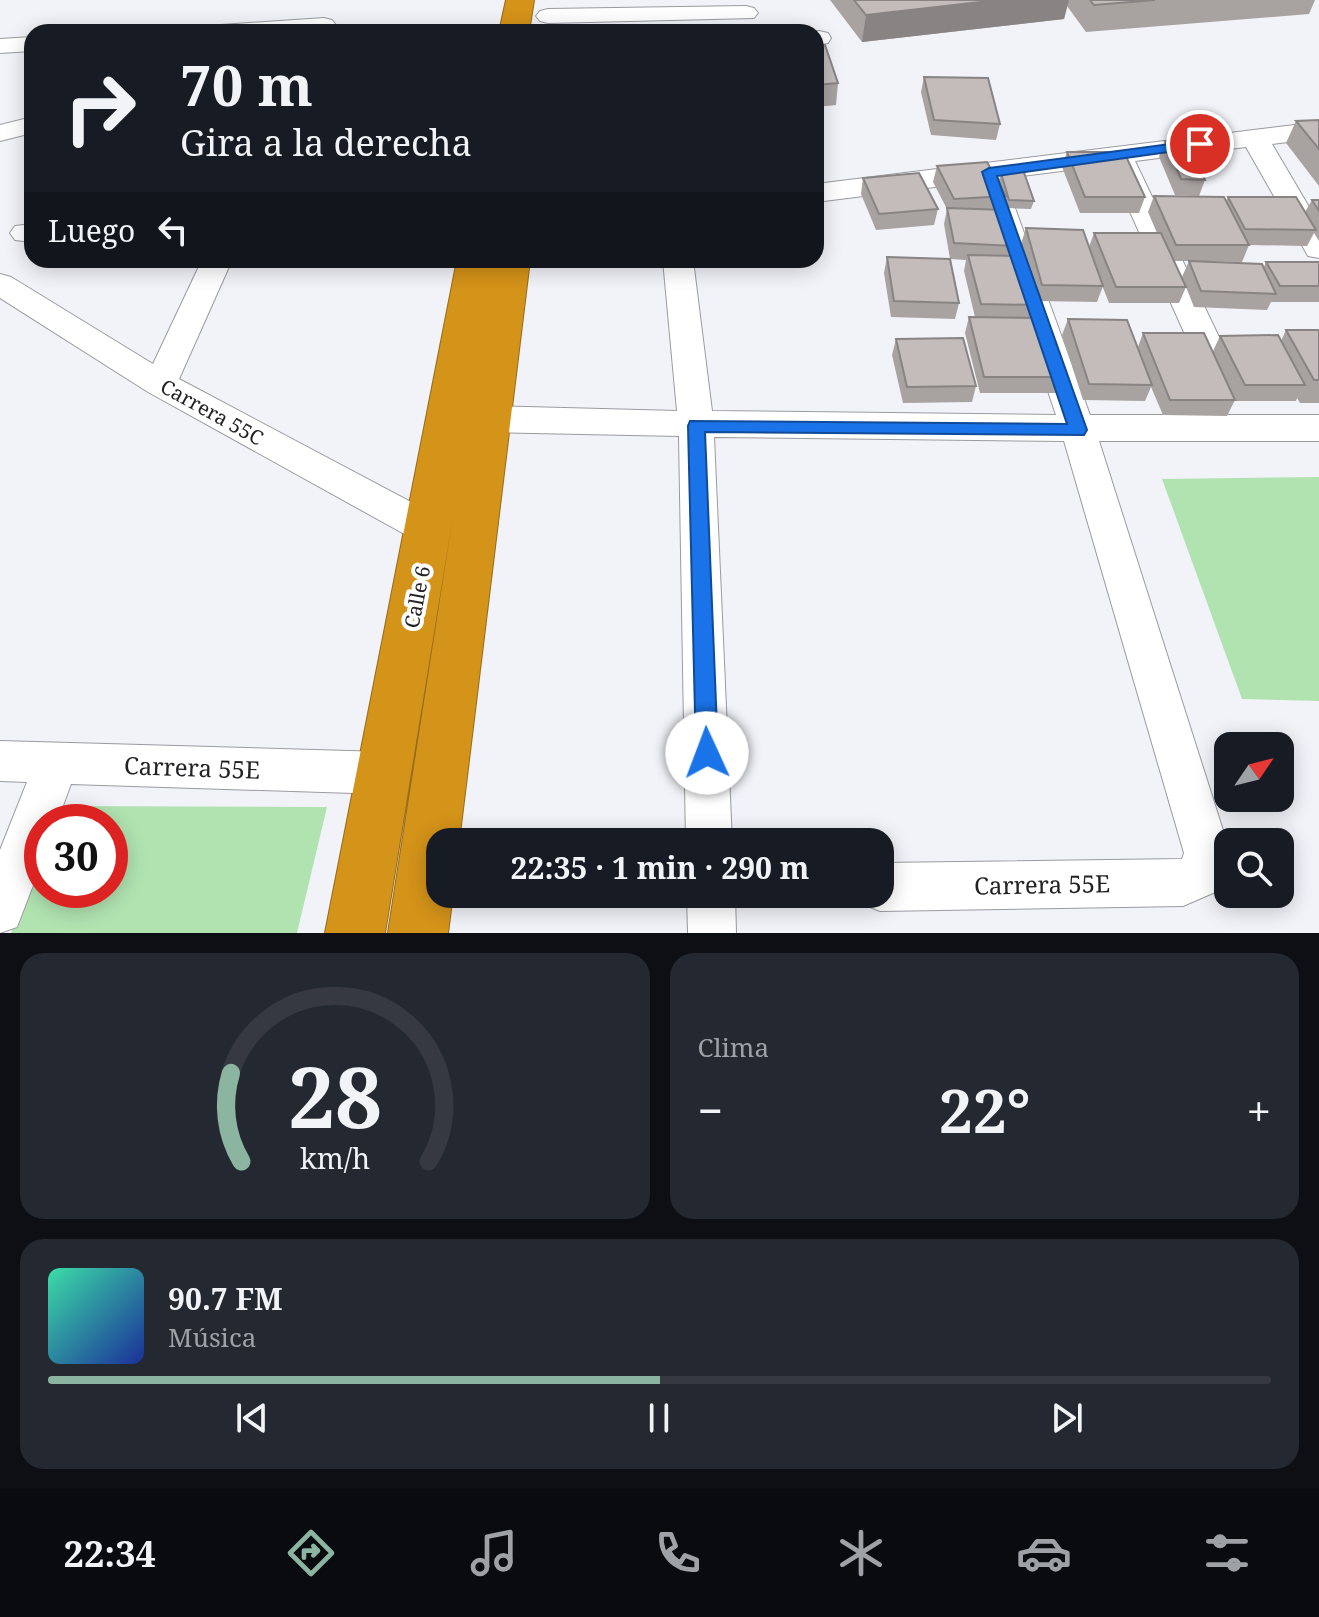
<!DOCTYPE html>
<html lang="es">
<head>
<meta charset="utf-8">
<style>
  :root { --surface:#171b24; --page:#242831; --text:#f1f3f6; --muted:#9ea1a6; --line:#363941; --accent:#8bb4a1 }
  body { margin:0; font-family:"Noto Serif",serif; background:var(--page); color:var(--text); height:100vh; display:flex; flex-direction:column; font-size:30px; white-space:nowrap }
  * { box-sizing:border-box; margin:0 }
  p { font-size:26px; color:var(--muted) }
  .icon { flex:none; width:44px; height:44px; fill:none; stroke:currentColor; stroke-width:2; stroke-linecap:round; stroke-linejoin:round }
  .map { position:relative; height:933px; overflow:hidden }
  .drawer { display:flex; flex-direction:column; gap:20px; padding:20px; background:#0d0f14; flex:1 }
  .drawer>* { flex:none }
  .guide { position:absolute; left:24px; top:24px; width:800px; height:244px; border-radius:24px; box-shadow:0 4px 20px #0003; background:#171b24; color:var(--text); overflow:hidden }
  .needle { width:52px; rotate:55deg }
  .fabs { position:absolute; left:1214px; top:732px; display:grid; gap:16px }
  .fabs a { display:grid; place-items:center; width:80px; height:80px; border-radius:16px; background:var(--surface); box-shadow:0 4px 20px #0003; font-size:40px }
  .speed { position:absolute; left:24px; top:804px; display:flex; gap:16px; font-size:40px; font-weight:700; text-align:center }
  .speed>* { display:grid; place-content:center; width:104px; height:104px; border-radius:50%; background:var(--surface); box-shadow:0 4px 20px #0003; line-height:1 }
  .speed .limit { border:12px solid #d22; background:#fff; color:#111 }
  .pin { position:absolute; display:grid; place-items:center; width:68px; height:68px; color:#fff; margin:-34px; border:4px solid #fff; border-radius:50%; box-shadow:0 2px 8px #0007 }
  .me { position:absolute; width:88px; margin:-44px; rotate:358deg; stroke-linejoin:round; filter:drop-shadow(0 0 6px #0008) }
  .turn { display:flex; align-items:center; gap:28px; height:168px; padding:0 24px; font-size:36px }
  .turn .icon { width:104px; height:104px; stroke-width:2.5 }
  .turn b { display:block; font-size:56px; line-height:68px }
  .then { display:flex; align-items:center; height:76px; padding:0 24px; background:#0003; gap:16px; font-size:30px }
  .big { font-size:60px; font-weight:700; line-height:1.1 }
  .drawer .tile { flex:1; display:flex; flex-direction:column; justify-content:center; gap:12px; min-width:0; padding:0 28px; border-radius:24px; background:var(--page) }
  .drawer .dial { align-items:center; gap:0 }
  .dial svg { height:208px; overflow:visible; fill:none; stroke:var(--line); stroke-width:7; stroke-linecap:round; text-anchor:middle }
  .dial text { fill:var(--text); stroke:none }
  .song { display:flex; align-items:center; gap:24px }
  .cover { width:96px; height:96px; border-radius:12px; background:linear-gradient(135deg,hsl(160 70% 55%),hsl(230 70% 35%)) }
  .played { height:8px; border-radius:4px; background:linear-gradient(90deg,var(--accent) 50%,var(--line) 50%) }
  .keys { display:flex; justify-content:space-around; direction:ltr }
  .heat { display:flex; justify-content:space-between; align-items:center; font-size:44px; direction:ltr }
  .drawer .tiles { flex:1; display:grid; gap:20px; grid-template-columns:1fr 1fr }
  .tile:last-child { grid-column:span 2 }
  .trip { position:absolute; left:426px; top:828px; width:468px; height:80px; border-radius:24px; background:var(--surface); box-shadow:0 4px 20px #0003; font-weight:700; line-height:80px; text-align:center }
  .dock { display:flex; height:128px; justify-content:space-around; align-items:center; background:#090b0e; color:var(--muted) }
  .dock .icon { width:56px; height:56px }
  .dock .current { color:var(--accent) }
  .dock b { font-size:36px; color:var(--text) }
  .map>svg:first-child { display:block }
  .green { fill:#b1e3b1 }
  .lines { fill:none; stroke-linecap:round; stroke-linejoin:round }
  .minor-casing { stroke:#9a9ba0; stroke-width:2 }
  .highway-casing { stroke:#966b1d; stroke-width:2 }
  .minor { fill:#fff; fill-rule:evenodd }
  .highway { fill:#d49319; fill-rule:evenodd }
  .wall { fill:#a8a2a1 }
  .shaded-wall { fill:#888483 }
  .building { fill:#c3bcbb; stroke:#888483; stroke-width:2 }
  .route { fill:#1a73e8; stroke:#114b97; stroke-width:2 }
  .labels { text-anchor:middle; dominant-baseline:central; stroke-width:8; stroke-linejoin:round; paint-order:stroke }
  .street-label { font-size:20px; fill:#222224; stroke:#fff }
  .near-street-label { font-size:24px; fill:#222224; stroke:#fff }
</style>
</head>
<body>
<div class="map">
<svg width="1319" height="933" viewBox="0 0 1319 933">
  <rect width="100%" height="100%" fill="#f2f3f9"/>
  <g class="green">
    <path d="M1319,477V701L1242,699L1162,479Z"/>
    <path d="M59,806L327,807L297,933H11L42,852V890H110V822H53Z"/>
  </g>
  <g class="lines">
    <g class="minor-casing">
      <g id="minor">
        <path d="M746,6L754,8L758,13L754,18L548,23L540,21L536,16L540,11L548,9Z"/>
        <path d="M324,18L332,20L336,25L332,30L209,32L212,27L221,25Z"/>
        <path d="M819,31L828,33L831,38L828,43L816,45V32H811Z"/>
        <path d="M32,37V51L0,53V39Z"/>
        <path d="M32,117V133L0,141V125Z"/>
        <path d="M1319,122V138L1272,144L1319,224V258L1308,256L1304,249L1246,147L1135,161L1239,379L1234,387L1222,391L1210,387L1205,379L1109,165L816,202V184Z"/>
        <path d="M997,188L1007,191L1011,197L1090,415H1319V441H1099L1228,846L1227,874L1220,890L1183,906L880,911L863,904L859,894H880V863L1182,859L1184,853L1064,441L714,437L732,842H686L679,436L486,432L474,428L469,419L474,410L486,406L677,411L663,260H693L712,411L1056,415L983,197L987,191Z"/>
        <path d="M32,224V242L15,240L10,233L15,226Z"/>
        <path d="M202,260H232L179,379L443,519L449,530L443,541L430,545L417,541L148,392L0,298V274L11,277L153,364Z"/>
        <path d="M0,741L384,752L400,758L406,773L400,788L384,794L71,784L57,822H42V862L17,927L0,933V850L27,782L0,781Z"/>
        <path d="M687,894H735L736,933H688Z"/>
      </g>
    </g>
    <g class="highway-casing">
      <g id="highway">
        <path d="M506,0H534L529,32H499Z"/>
        <path d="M457,260H530L459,842H440V894H453L448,933H388L453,516L385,933H325Z"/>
      </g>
    </g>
    <use href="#minor" class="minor"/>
    <use href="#highway" class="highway"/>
  </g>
  <g class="wall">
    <path d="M830,0H1315L1309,14L1086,32L1067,6L1064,19L862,42Z"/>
    <path d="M816,46L838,83L836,105L816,107Z"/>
    <path d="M924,77L1000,124L996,140L931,135L921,92Z"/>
    <path d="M1319,120V186L1286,143L1296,121Z"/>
    <path d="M1165,141L1205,180L1199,196L1175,195L1159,157Z"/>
    <path d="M1067,152L1145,197L1139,213H1080L1062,167Z"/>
    <path d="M937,166L1001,187L999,181L1001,173L1034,201L1031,209L1007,208L1005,199L1002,210L1014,246L1011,255L1033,286L1021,244L1026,228L1089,247L1094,233H1157L1148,212L1154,196L1226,201L1228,197L1305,212L1312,200H1319V241L1314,233L1307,246L1249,245L1242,262L1194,261L1264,267L1266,262H1319V302H1271L1267,310L1194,307L1182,277L1189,261H1174L1186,287L1179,303H1109L1100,280L1103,286L1097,302L1037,301L1039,305L1034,318L1064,377L1058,393H980L965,333L969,317H975L964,271L966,260L950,259L944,224L947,209L933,182Z"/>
    <path d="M863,178L938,209L934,225L876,230L861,194Z"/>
    <path d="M887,257L959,303L955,319L891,317L884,273Z"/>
    <path d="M1068,319L1138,347L1143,333L1213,351L1220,336L1281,341L1286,330H1319V403H1300L1297,398L1296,401H1236L1226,381L1235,400L1227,416L1163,415L1151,387L1145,401L1083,400L1062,335Z"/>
    <path d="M896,339L976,386L972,402L903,403L892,355Z"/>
  </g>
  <path class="shaded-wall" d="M998,0H1069L1064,19L862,42L866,15Z"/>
  <g class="building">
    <path d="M854,0H998L866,15Z"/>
    <path d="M1090,0H1155L1094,5Z"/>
    <path d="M825,45L838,83L816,85V46Z"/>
    <path d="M924,77L988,78L1000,124L934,120Z"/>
    <path d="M1319,120V149L1296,121Z"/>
    <path d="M1165,141L1188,142L1205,180L1181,179Z"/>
    <path d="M1067,152H1124L1145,197H1085Z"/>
    <path d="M987,162L1006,196L954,199L937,166Z"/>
    <path d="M1021,164L1034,201L1009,200L1001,173Z"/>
    <path d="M919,173L938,209L879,214L863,178Z"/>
    <path d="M1154,196L1224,197L1249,245H1176Z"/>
    <path d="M1228,197H1296L1316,230L1245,229Z"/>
    <path d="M1312,200H1319V211Z"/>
    <path d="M947,208L1005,210L1014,246L954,243Z"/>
    <path d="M1026,228L1083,230L1103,286L1042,285Z"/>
    <path d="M1094,233H1161L1186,287H1116Z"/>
    <path d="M968,255L1023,256L1039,305L981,304Z"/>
    <path d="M887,257L950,259L959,303L894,301Z"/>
    <path d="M1189,261L1262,264L1276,294L1201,291Z"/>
    <path d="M1266,262H1319V286H1280Z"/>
    <path d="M969,317L1044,318L1064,377H984Z"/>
    <path d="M1068,319L1127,320L1152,385L1089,384Z"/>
    <path d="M1286,330H1319V380H1314Z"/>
    <path d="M1143,333H1204L1235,400H1170Z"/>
    <path d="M1278,335L1305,385H1245L1220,336Z"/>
    <path d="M963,338L976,386L907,387L896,339Z"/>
  </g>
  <path class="route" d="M1200,140L1206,144L1204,147L997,176L1087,430L1084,435L705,432L718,753L714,760L707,763L699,760L696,753L688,426L690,421L1067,424L982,172L989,168Z"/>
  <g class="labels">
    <g class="street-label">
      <text transform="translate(212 412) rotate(29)">Carrera 55C</text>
      <text transform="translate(417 597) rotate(-79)">Calle 6</text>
    </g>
    <g class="near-street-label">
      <text transform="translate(192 767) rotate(2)">Carrera 55E</text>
      <text transform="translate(1042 884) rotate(-1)">Carrera 55E</text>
    </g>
  </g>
</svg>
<div class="fabs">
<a><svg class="needle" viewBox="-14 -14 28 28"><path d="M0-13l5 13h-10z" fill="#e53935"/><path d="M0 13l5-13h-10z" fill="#9ea1a6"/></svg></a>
<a><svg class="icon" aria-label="search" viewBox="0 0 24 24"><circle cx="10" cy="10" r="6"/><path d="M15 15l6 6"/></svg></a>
</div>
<div class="speed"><div class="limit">30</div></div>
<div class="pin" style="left:1200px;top:144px;background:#d93025"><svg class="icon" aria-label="arrive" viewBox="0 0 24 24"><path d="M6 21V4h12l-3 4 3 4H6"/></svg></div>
<svg class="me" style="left:707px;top:753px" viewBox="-20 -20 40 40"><circle r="19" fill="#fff"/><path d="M0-13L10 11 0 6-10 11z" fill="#1a73e8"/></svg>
<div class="trip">22:35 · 1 min · 290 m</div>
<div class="guide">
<div class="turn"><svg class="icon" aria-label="right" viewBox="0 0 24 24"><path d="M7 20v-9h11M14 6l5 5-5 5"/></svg><div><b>70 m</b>Gira a la derecha</div></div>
<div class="then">Luego<svg class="icon" aria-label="left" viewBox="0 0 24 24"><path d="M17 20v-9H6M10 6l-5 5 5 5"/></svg></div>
</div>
</div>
<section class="drawer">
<div class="tiles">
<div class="tile dial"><svg viewBox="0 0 100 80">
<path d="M14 69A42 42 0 1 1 86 69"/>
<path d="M14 69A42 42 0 0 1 10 35" stroke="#8bb4a1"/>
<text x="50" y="56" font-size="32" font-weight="700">28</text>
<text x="50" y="72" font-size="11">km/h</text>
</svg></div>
<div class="tile"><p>Clima</p>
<div class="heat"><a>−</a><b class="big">22°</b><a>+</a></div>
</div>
<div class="tile">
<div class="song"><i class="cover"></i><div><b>90.7 FM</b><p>Música</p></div></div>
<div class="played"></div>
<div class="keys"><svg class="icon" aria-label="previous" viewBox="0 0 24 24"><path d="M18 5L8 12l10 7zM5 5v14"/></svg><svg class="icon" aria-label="pause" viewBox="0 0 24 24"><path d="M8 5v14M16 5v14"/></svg><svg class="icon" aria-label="next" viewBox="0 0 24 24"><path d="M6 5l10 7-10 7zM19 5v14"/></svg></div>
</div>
</div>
</section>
<nav class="dock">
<b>22:34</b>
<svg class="icon current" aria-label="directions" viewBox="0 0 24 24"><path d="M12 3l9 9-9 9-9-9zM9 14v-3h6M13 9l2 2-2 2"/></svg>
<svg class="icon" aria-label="music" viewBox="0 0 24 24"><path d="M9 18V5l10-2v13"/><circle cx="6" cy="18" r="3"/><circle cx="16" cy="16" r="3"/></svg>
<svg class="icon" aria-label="phone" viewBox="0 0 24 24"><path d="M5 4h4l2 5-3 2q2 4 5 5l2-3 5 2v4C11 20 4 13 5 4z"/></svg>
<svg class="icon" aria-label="climate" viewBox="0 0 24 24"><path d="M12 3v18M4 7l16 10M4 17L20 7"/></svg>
<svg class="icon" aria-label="car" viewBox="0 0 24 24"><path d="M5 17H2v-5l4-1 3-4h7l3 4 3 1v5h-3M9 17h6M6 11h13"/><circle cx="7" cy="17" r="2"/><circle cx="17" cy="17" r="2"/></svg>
<svg class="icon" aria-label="filters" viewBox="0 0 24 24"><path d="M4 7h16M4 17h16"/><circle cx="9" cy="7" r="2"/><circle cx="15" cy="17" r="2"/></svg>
</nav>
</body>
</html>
